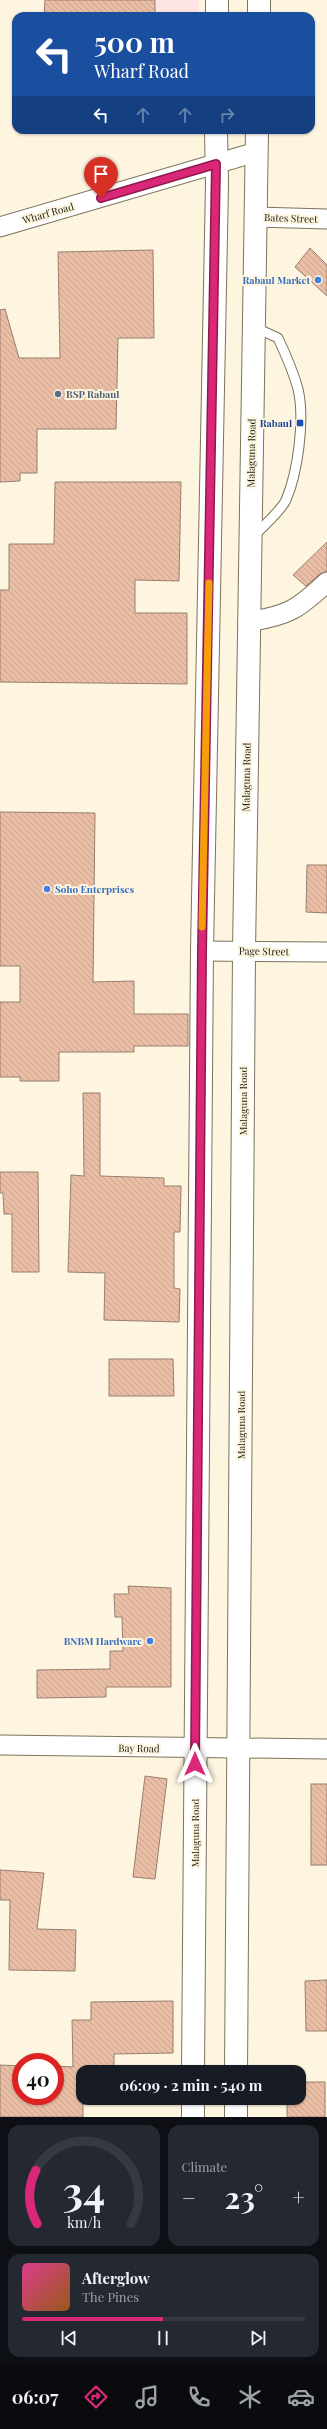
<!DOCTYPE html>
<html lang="en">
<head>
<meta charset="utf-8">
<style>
  :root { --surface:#171b24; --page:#242831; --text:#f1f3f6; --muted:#9ea1a6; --line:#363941; --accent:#db2777 }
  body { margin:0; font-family:"Playfair Display",serif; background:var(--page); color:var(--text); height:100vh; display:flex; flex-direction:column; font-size:15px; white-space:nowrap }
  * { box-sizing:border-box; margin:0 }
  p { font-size:13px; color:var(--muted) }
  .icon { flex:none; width:22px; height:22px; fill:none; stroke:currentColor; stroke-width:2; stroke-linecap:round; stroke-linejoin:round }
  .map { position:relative; height:2117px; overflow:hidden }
  .drawer { display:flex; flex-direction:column; gap:8px; padding:8px; background:#0d0f14; flex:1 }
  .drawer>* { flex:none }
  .hud { position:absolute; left:12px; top:12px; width:303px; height:122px; border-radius:12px; box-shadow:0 1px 3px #0004; background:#1a4fa0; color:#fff; overflow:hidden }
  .speed { position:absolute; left:12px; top:2053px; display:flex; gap:8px; font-size:20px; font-weight:700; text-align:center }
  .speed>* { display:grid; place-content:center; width:52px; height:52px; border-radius:50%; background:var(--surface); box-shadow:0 1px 3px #0004; line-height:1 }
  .speed .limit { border:6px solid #d22; background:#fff; color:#111 }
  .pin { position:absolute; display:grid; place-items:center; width:34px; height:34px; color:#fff; margin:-41px -17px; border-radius:50% 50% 50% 0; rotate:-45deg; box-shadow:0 0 4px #0007 }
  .pin .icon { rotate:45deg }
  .me { position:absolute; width:44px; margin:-22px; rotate:0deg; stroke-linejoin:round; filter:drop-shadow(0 0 3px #0008) }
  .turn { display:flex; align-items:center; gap:14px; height:84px; padding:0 16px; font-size:18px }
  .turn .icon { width:52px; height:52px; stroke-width:2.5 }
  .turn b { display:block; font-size:28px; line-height:34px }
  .lanes { display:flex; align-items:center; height:38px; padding:0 16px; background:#0003; justify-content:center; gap:20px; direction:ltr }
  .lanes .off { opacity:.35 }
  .big { font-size:30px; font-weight:700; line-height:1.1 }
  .drawer .widget { flex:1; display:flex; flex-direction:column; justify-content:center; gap:6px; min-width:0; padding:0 14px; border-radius:12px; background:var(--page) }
  .drawer .dial { align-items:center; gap:0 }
  .dial svg { height:104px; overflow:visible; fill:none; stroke:var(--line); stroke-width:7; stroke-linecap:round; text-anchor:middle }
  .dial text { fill:var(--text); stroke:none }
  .song { display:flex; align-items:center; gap:12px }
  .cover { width:48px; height:48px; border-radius:6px; background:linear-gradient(135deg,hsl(330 70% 55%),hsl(30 70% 35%)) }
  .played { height:4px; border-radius:2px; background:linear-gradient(90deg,var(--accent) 50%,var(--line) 50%) }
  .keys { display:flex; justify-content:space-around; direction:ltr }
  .heat { display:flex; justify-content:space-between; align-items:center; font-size:22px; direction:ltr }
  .drawer .tiles { flex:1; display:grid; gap:8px; grid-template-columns:1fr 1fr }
  .widget:last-child { grid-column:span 2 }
  .trip { position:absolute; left:76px; top:2065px; width:230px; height:40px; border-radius:12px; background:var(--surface); box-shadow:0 1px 3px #0004; font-weight:700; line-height:40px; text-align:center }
  .tabs { display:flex; height:64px; justify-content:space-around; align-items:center; background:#090b0e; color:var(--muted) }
  .tabs .icon { width:28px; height:28px }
  .tabs .active { color:var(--accent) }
  .tabs b { font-size:18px; color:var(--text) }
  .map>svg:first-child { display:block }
  .commercial { fill:#ffe4e6 }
  .building { fill:url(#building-back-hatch); stroke:#987e70 }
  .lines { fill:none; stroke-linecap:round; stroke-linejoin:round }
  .service-casing { stroke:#7c735a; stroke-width:11 }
  .minor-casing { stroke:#7c735a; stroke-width:21 }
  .tertiary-casing { stroke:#7c735a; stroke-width:24 }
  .service { stroke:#fff; stroke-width:9 }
  .minor { stroke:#fff; stroke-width:19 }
  .tertiary { stroke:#fff; stroke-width:22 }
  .route-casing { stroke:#8e194d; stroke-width:10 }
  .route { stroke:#db2777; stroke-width:7 }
  .slow { stroke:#f59e0b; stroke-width:7 }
  .shop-dot { fill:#3f7fe0; stroke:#fdf5df; stroke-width:1.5 }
  .service-dot { fill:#5c6f8a; stroke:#fdf5df; stroke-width:1.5 }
  .transit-dot { fill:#1a4fb4; stroke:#fdf5df; stroke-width:1.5 }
  .labels { text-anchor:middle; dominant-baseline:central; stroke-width:4; stroke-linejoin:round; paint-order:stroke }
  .street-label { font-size:10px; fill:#19160c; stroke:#fdf5df }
  .shop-label { font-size:10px; font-weight:bold; fill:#366cbe; stroke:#fdf5df; text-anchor:end }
  .service-label { font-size:10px; font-weight:bold; fill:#4e5e75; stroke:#fdf5df; text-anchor:start }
  .transit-label { font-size:10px; font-weight:bold; fill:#164399; stroke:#fdf5df; text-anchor:end }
</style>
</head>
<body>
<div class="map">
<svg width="327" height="2117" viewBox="0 0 327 2117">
  <defs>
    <pattern id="building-back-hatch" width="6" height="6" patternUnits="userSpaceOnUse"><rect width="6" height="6" fill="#eabea5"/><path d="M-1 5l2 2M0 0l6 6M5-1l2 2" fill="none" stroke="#c8a38d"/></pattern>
  </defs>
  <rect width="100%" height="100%" fill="#fdf5df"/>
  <path class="commercial" d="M52,0H199V16H51Z"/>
  <g class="building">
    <path d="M45,0H155V16H44Z"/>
    <path d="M310,248L327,265V296L295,267Z"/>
    <path d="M153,250L154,338H118L116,429H37V473H20V481L0,482V310L5,309L19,358H60L58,252Z"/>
    <path d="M55,482H181L179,581L135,580V613H187V684L0,682V590H9V544H54Z"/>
    <path d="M327,542V571L320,574L306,586L293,575Z"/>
    <path d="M0,812L95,813L93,982L134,981V1014H188V1046H134V1052H59V1081H20V1077H0V1002H20V966H0Z"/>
    <path d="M307,865H327V913L306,912Z"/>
    <path d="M83,1093H100V1176L164,1178V1186H181L180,1232H174V1288L180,1289L179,1322L104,1320L105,1273L68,1272L71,1175L84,1176Z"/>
    <path d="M0,1172H38L39,1272H12V1214H4L3,1193H0Z"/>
    <path d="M109,1359H173L174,1396H109Z"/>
    <path d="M128,1586L171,1588V1687H106V1697L37,1698V1670L110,1669V1651H123L122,1617H115L114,1594H129Z"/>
    <path d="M145,1776L167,1779L155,1879L133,1877Z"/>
    <rect x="311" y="1784" width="16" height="81"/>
    <path d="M0,1870L44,1873L37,1929L76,1930L75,1971L9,1970L10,1900H0Z"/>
    <path d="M327,1980V2031H306L305,1981Z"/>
    <path d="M173,2001V2053L114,2054V2072H83V2117H0V2065L21,2066V2096H55V2066L73,2067L72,2020H91V2002Z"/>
    <path d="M299,2082H325V2117H287V2098H299Z"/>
  </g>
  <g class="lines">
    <g class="service-casing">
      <path id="service" d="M254,536C262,527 281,511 286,500C298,472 305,419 298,389C293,371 286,355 278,338L254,327"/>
    </g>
    <g class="minor-casing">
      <g id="minor">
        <path d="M255,217L327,219"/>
        <path d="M0,227L256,152"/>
        <path d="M248,622C289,615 297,610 327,582"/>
        <path d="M202,951L327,952"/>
        <path d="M0,1745L327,1749"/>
      </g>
    </g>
    <g class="tertiary-casing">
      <g id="tertiary">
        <path d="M217,16V0"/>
        <path d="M259,16V0"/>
        <path d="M193,2072L202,951L217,184L216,130"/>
        <path d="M236,2072L244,951L257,130"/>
        <path d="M193,2117V2098"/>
        <path d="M236,2117V2098"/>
      </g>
    </g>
    <use href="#service" class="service"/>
    <use href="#minor" class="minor"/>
    <use href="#tertiary" class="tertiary"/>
  </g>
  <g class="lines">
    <g class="route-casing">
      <path id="route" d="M101,198L216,164L202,951L195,1764"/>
    </g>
    <use href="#route" class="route"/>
    <path class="slow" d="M202,927L209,583"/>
  </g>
  <g class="shop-dot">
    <circle cx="318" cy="280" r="4"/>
    <circle cx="47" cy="889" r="4"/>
    <circle cx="150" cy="1641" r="4"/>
  </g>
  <circle class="service-dot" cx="58" cy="394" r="4"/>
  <rect class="transit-dot" x="296" y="419" width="8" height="8" rx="2"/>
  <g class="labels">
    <g class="street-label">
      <text transform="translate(48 213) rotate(-16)">Wharf Road</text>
      <text transform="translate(291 218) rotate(2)">Bates Street</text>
      <text transform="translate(251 453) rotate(-89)">Malaguna Road</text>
      <text transform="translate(246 777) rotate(-89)">Malaguna Road</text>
      <text transform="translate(264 951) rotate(1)">Page Street</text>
      <text transform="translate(243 1101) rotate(-90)">Malaguna Road</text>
      <text transform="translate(241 1425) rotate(-90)">Malaguna Road</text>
      <text transform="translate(139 1748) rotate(1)">Bay Road</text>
      <text transform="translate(195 1833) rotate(-90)">Malaguna Road</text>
    </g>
    <g class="shop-label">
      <text x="310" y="280">Rabaul Market</text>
      <text x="55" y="889" text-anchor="start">Soho Enterprises</text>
      <text x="142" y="1641">BNBM Hardware</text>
    </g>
    <g class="service-label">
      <text x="66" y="394">BSP Rabaul</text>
    </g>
    <g class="transit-label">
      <text x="292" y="423">Rabaul</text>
    </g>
  </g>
</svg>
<div class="speed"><div class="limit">40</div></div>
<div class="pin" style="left:101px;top:198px;background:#d93025"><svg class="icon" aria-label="arrive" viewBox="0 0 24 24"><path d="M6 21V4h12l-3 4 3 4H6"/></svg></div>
<svg class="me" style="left:195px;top:1764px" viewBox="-20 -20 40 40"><path d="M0-17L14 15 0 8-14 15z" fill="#db2777" stroke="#fff" stroke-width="4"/></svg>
<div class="trip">06:09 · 2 min · 540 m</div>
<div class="hud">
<div class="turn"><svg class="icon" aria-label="left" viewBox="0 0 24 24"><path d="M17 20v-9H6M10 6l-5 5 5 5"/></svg><div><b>500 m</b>Wharf Road</div></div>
<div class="lanes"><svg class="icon" aria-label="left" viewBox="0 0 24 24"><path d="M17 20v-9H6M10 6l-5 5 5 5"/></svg><svg class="icon off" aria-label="ahead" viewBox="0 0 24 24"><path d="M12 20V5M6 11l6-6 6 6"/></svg><svg class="icon off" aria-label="ahead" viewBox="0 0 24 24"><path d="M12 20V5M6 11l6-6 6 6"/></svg><svg class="icon off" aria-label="right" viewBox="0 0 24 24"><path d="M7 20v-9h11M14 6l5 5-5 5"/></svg></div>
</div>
</div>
<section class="drawer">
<div class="tiles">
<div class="widget dial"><svg viewBox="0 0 100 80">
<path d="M14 69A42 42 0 1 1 86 69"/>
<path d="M14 69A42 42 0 0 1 13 28" stroke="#db2777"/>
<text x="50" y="56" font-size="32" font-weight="700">34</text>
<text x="50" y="72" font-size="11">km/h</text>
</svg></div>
<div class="widget"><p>Climate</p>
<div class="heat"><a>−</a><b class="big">23°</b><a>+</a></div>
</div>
<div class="widget">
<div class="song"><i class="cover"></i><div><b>Afterglow</b><p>The Pines</p></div></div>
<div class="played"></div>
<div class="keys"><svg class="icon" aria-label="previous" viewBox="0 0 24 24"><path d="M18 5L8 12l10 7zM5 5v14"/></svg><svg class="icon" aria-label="pause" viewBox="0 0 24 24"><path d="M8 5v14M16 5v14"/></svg><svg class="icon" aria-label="next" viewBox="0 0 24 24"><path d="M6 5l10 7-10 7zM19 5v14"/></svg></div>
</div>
</div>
</section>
<nav class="tabs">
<b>06:07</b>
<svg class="icon active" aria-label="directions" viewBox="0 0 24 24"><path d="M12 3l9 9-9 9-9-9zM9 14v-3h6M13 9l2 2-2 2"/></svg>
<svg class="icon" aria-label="music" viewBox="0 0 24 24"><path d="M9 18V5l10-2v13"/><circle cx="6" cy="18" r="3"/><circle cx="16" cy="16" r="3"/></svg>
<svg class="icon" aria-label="phone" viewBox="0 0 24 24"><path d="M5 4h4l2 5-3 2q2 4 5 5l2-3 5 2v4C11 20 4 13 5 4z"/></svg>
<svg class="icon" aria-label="climate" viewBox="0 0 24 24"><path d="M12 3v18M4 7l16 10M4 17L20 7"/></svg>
<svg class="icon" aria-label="car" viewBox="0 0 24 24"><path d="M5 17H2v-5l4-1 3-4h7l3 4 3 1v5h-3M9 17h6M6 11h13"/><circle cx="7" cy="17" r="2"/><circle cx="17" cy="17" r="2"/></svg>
</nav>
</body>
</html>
